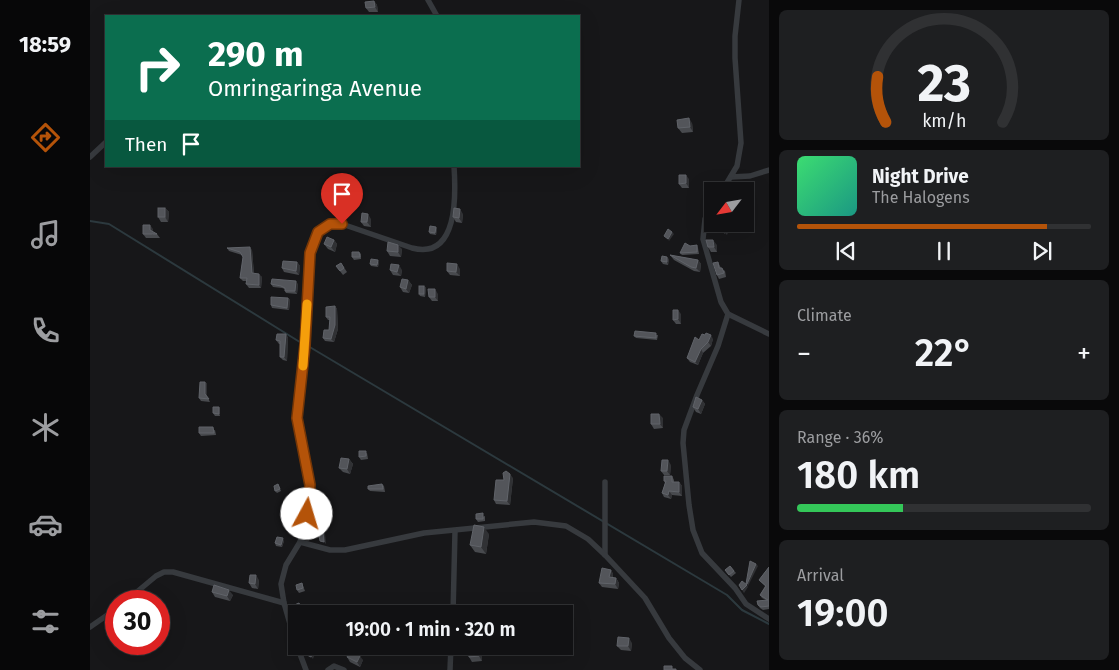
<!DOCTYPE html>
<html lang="en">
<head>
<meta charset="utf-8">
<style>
  :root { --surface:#111113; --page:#1e1f21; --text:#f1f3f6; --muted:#9c9da0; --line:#303133; --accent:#b45309 }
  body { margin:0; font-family:"Fira Sans",sans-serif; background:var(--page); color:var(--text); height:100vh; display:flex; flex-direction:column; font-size:19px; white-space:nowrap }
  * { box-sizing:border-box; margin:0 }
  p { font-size:16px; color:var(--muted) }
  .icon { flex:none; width:28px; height:28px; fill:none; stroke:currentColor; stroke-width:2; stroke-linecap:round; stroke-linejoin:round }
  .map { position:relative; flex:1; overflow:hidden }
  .details { display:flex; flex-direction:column; gap:10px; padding:10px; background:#09090a; width:350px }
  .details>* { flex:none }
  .guide { position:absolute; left:15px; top:15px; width:475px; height:152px; border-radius:0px; box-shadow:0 5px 20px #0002,0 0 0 1px var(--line); background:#0b6e4f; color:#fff; overflow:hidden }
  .needle { width:32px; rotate:239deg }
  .controls { position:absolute; left:614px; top:182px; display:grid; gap:10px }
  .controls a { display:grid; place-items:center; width:50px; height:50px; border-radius:0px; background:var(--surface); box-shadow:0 5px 20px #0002,0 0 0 1px var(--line); font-size:25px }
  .speed { position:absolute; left:15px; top:590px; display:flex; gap:10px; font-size:25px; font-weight:700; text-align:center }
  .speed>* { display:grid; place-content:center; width:65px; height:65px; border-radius:50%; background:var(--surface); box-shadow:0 5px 20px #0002,0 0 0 1px var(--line); line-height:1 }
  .speed .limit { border:8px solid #d22; background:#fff; color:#111 }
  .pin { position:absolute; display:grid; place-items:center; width:42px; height:42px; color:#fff; margin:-51px -21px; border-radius:50% 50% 50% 0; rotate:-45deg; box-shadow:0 0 5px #0007 }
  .pin .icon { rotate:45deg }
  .me { position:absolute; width:55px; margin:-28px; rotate:6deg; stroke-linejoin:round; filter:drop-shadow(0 0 4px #0008) }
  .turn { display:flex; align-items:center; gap:18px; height:105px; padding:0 20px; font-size:22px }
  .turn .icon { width:65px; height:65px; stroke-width:2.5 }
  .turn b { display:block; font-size:35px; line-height:42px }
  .then { display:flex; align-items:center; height:48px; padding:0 20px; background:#0003; gap:10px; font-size:19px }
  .big { font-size:38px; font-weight:600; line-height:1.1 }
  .details .card { flex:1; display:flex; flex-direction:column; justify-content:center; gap:8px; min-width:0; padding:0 18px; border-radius:8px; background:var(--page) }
  .details .dial { align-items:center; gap:0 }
  .dial svg { height:130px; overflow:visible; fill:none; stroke:var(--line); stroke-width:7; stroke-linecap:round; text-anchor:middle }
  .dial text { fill:var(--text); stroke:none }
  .song { display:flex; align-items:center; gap:15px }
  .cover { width:60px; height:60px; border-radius:8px; background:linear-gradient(135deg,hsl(140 70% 55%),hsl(170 70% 35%)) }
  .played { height:5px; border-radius:2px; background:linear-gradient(90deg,var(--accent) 85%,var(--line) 85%) }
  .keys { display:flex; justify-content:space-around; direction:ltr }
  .heat { display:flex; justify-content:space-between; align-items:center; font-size:28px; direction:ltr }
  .charge { height:8px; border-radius:4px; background:linear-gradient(90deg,#34c759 36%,var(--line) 0) }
  .trip { position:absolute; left:198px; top:605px; width:285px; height:50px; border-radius:0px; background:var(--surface); box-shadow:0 5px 20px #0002,0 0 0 1px var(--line); font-weight:600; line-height:50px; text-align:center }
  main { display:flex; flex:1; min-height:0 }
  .dock { display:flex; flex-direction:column; width:90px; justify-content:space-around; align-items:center; background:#070708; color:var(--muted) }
  .dock .icon { width:35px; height:35px }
  .dock .selected { color:var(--accent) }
  .dock b { font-size:22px; color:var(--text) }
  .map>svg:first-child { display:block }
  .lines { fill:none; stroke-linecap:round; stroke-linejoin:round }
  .stream { stroke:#2c393e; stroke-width:2 }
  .minor { stroke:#373a3e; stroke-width:5.5 }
  .wall { fill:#484a4e }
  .shaded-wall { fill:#303134 }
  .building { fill:#53555a; stroke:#606369 }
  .route-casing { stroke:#753606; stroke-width:12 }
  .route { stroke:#b45309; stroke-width:9 }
  .slow { stroke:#f59e0b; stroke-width:9 }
</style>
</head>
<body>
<main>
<nav class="dock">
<b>18:59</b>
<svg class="icon selected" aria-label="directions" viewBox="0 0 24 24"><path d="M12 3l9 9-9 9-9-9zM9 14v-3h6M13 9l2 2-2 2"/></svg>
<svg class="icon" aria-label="music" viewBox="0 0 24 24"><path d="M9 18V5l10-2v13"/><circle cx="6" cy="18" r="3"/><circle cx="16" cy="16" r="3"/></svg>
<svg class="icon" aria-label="phone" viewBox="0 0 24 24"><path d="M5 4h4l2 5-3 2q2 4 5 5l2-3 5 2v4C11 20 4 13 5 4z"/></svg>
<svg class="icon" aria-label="climate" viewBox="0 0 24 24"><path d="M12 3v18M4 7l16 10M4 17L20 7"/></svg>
<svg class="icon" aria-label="car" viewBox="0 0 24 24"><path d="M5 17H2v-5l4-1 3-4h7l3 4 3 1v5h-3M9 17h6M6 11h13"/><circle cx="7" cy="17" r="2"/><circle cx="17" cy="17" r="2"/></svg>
<svg class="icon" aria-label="filters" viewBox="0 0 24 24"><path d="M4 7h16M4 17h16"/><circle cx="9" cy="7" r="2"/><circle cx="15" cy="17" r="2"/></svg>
</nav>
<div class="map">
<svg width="679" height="670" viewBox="0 0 679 670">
  <rect width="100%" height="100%" fill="#171719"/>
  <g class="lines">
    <g class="stream">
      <path d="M0,221L19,224L213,344"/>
      <path d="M218,346L637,595L652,610L679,624"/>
    </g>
    <g class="minor">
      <path d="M338,0L347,16"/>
      <path d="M0,157L16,142"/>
      <path d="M641,177L660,176L679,170"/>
      <path d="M632,191L647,166L651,143L645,58V36L649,0"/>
      <path d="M622,204L615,219L613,239L631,302L638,314L679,334"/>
      <path d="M638,314L628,346L607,395L594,430L593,443L599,505L603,530L612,553L645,588L656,604L679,619"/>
      <path d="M515,482V555"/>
      <path d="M210,542L240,550H255L334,533L444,522L476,526L498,539L515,555L555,598L579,638L595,658L610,670"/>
      <path d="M36,601L66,576L74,572H83L194,603"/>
      <path d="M363,614L365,531"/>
      <path d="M0,627L26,609"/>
      <path d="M206,645L194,603L191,584L196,565L210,542L219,502L220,485L207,418L215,345L220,253C224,234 232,225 252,224L322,248C368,260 366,196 364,166"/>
      <path d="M207,646L216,670"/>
      <path d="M238,670L244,666L254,670"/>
      <path d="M360,670L361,646"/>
    </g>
  </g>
  <g class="wall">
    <path d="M284,1L287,5L288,12H279L276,8Z"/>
    <path d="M602,123L603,132L592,133L588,128Z"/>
    <path d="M599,179V188H592L589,184Z"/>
    <path d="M75,208L79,212L78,222H71L68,217Z"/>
    <path d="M373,214L372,223L366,222L363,217Z"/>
    <path d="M281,219V227L274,226L271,222Z"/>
    <path d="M346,227L347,229L346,235L340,234L339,232Z"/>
    <path d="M63,229V232L67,234L70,238H56L53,234Z"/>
    <path d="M244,240L247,244L245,252L238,249L234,244Z"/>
    <path d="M607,245L608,248L609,254L592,255L590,253L600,246Z"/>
    <path d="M627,245V252H621L618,247Z"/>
    <path d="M137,248L162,250L164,273L172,277L171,288H159L156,284L157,281H153L150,278L153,257L152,255L139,251Z"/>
    <path d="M312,249L311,257L300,256L297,251Z"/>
    <path d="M269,252L271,254V259L264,260L262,257Z"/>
    <path d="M580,255L608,260L611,264L610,272L604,271L584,260Z"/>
    <path d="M579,259L578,265L573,264L571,261Z"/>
    <path d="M207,262L210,266L209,275L194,272L192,268Z"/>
    <path d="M289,262L288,267L281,266L280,264Z"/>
    <path d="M628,262L631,268L635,271L636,277L629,279L627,275Z"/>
    <path d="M251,263L257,272L253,275L246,266Z"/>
    <path d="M370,269V276L360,275L357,271Z"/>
    <path d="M300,270H312L311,276L303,275Z"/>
    <path d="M318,280L322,285L319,293L313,292L310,287Z"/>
    <path d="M181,284H208L207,294L196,293L195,291V289L192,288L183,287Z"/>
    <path d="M334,286L336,288L335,297L330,296L329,294Z"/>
    <path d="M348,294V301H342L339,297Z"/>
    <path d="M198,298L200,300L199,310L182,308L181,305Z"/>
    <path d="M245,306L247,309L248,329L244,342L235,341L233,338L239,330L240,320H238L236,317Z"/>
    <path d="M591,314V324H586L583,320Z"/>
    <path d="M196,334L198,338L197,361L193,360L190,357V344H189L186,340Z"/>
    <path d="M568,335L567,340L546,338L544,336Z"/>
    <path d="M623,339L621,346L613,353L608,365L600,362L597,358L609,340Z"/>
    <path d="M115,382L117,384V396L120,402L111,401L109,398Z"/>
    <path d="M612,400L615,404L611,414L606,412L603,407Z"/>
    <path d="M129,407L130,409V416H125L123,413Z"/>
    <path d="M573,418V428L564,429L561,424Z"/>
    <path d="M125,430L126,435L111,436L109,433Z"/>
    <path d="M277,453L278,459L271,460L269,457Z"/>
    <path d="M259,459L263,464L260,474L253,472L249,468Z"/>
    <path d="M581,465L580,475H574L571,471Z"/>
    <path d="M582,476L584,480V482H589L592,486V496L582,495L581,499L574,497L572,493L575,483L574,481Z"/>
    <path d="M423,478L420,505L406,504L404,500L414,480Z"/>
    <path d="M188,484L191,491L187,493L185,491Z"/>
    <path d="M292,484L294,486L295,492L280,491L278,489Z"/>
    <path d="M395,516V521L388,522L386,519Z"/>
    <path d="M399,534L396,554L385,552L380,545Z"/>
    <path d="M194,541L192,547L186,546L185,543Z"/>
    <path d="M640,566L646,573L641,577L635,570Z"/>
    <path d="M679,567V609L673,610L670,608L668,605L676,600L672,598L670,595L675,586L669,580Z"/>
    <path d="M521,570L523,574V578H526L529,583L528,589L512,587L509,583Z"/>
    <path d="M169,580L168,589L162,588L159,583Z"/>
    <path d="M212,583L215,591L209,593L207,590Z"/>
    <path d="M122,592L143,595L140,601L125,597Z"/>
    <path d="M542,643L541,651L531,650L527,646Z"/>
    <path d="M388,648L391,652L392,661L382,662L379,657Z"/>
    <path d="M257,657L273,660L270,667L260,662Z"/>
  </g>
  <g class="shaded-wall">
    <path d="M284,1L287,5L288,12L285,7Z"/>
    <path d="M599,118L602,123L603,132L600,127Z"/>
    <path d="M596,175L599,179V188L596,183Z"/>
    <path d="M75,208L79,212L78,222L75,217Z"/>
    <path d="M370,209L373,214L372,223L369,218Z"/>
    <path d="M278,214L281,219V227L277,222Z"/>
    <path d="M60,225L63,229V235L60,230Z"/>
    <path d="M638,226L640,228L637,235L635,233Z"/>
    <path d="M346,227L347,229L346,235L345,233Z"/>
    <path d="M582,232L584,234L579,241L578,239Z"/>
    <path d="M244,240L247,244L245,252L241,247Z"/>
    <path d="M623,240L627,245V252L624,247Z"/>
    <path d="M308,245L312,249L311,257L308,252Z"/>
    <path d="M160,247L162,250L164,276L162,273Z"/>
    <path d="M577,257L579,259L578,265L577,262Z"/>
    <path d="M288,260L289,262L288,267L287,265Z"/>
    <path d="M608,260L611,264L610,272L606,268Z"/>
    <path d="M207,262L210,266L209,275L206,271Z"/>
    <path d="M367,264L370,269V276L366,272Z"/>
    <path d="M309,265L312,270L311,276L307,272Z"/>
    <path d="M169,274L172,277L171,288L169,285Z"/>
    <path d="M318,280L322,285L319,293L316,289Z"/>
    <path d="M206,281L208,284L207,294L205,291Z"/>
    <path d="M334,286L336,288L335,297L334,294Z"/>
    <path d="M345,289L348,294V301L345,297Z"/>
    <path d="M198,298L200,300L199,310L197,308Z"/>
    <path d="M245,306L247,309L248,329L244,342L241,339Z"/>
    <path d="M588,310L591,314V324L588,319Z"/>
    <path d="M196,334L198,338L197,361L194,357Z"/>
    <path d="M621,335L623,339L621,346L618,342Z"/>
    <path d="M611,349L613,353L608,365L605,362Z"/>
    <path d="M115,382L117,384V396L115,394Z"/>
    <path d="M612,400L615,404L611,414L608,409Z"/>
    <path d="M129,407L130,409V416L129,414Z"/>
    <path d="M569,414L573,418V428L570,424Z"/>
    <path d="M259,459L263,464L260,474L257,469Z"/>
    <path d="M578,460L581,465L580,475L577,471Z"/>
    <path d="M420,474L423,478L420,505L417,501Z"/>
    <path d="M589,482L592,486V496L589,492Z"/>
    <path d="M579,491L582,495L581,499L578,495Z"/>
    <path d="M394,527L399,534L396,554L391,547Z"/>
    <path d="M233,530L235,532L236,544L234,542Z"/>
    <path d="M193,538L194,541L192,547L191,545Z"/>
    <path d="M666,564L668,566L658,586L657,584Z"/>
    <path d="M521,570L523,574L522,582L519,577Z"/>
    <path d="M166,575L169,580L168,589L165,584Z"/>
    <path d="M526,578L529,583L528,589L525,584Z"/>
    <path d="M657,585L658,587L654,593L652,590Z"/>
    <path d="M139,590L143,595L140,601L137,596Z"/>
    <path d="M539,638L542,643L541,651L538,646Z"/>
    <path d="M388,648L391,652L392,661L389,656Z"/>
    <path d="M223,652L225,654L223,659L221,657Z"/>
    <path d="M270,656L273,660L270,667L267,662Z"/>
  </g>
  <g class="building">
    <path d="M284,1L285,7L276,8L275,2Z"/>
    <path d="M599,118L600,127L588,128L587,120Z"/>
    <path d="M589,175H596V183L589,184Z"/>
    <rect x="68" y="208" width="7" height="9"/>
    <path d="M364,208L370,209L369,218L363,217Z"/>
    <path d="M272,213L278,214L277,222H271Z"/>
    <path d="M633,224L638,226L635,233L630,231Z"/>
    <path d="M53,225H60V230L67,234H53Z"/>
    <path d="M340,226L346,227L345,233L339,232Z"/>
    <path d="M578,229L582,232L578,239L574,236Z"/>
    <path d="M237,237L244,240L241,247L234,244Z"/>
    <path d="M616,240H623L624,247H618Z"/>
    <path d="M298,242L308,245V252L297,251Z"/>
    <path d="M595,243L600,246L607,245V252L590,253Z"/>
    <path d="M160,247L162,273L169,274V285L156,284L157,278H150L153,257L150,252L137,248Z"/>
    <path d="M262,252H269L270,257H262Z"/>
    <path d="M580,255L608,260L606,268L601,267Z"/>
    <path d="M572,256L577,257V262L571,261Z"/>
    <path d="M281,259L288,260L287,265L280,264Z"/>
    <path d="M193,261L207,262L206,271L192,268Z"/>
    <path d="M628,262L629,268H632L634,273L627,275L623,263Z"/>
    <path d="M251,263L254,268L250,271L246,266Z"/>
    <path d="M357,263L367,264L366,272L357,271Z"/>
    <path d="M301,264L309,265L307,272L300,270Z"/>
    <path d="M182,279L206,281L205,291H195V288L191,286L181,284Z"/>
    <path d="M312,279L318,280L316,289L310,287Z"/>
    <rect x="329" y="286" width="5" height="8"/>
    <path d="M338,289H345V297H339Z"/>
    <path d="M181,297L198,298L197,308L181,305Z"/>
    <path d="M245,306V325L241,339L233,338L234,330H239L240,317H236V307Z"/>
    <path d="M583,310H588V319L583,320Z"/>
    <path d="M545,331L566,333V338L544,336Z"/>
    <path d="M616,333L621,335L618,342L611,349L605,362L597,358L605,337L609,340L612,334L615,335Z"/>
    <path d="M187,334H196L194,357H190V341L186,340Z"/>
    <path d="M110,382H115V394L119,399L109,398Z"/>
    <path d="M606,397L612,400L608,409L603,407Z"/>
    <path d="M123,407H129V414L123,413Z"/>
    <path d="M561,414H569L570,424H561Z"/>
    <path d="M109,427H123L124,433H109Z"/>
    <path d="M269,451H276V456L269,457Z"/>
    <path d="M251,458L259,459L257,469L249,468Z"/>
    <path d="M572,460H578L577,471H571Z"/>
    <path d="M416,471L420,474L417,501L404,500L406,480H414L413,473Z"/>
    <path d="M574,476H582V482H589V492L579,491L578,495L572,493L576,481H574Z"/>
    <path d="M188,484L190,489L185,491L184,486Z"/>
    <path d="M292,484L293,489H278V486Z"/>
    <path d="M393,513V519H386V514Z"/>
    <path d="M384,525L394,527L391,547L380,545Z"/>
    <path d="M233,530L234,542L230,541L228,531Z"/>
    <path d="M187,537L193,538L191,545L185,543Z"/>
    <path d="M660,561L666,564L657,584H656Z"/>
    <path d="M640,566L644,571L639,575L635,570Z"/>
    <path d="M679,567V606L671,607L668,605L667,601L678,600L670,595L676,586L669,580Z"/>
    <path d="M512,568L521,570L519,577L526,578L525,584L509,583Z"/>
    <path d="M160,575H166L165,584L159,583Z"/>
    <path d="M652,581L657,585L652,590L649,585Z"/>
    <path d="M212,583L213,588L207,590L206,585Z"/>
    <path d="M124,585L139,590L137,596L122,592Z"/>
    <path d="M209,603L213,611L206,614L202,606Z"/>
    <path d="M232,609L234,614H227L226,612Z"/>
    <path d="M528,637L539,638L538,646H527Z"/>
    <path d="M388,648L389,656L379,657L378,649Z"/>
    <path d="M218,650L223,652L221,657L217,655Z"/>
    <path d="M260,651L270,656L267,662L257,657Z"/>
    <path d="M574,666H582V669H586V670H574Z"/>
  </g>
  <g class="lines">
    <g class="route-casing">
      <path id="route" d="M217,514L220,485L207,418L215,345L220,253L228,232L240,224H252"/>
    </g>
    <use href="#route" class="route"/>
    <path class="slow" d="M213,366L217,304"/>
  </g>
</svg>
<div class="controls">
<a><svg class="needle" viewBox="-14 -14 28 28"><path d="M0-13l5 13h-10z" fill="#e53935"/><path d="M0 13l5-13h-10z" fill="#9c9da0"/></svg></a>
</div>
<div class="speed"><div class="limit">30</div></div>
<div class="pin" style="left:252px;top:224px;background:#d93025"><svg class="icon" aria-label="arrive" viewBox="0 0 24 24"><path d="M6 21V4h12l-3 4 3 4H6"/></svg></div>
<svg class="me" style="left:217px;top:514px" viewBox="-20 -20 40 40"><circle r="19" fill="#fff"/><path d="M0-13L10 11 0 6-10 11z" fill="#b45309"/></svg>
<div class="trip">19:00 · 1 min · 320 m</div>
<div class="guide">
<div class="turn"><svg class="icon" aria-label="right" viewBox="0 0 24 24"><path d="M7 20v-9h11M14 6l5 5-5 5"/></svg><div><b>290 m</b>Omringaringa Avenue</div></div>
<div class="then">Then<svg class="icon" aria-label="arrive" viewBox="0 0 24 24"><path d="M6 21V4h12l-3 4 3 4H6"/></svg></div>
</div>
</div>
<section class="details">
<div class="card dial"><svg viewBox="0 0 100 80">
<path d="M14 69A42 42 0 1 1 86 69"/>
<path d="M14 69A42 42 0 0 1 9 41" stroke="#b45309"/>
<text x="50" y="56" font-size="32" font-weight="700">23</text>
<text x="50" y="72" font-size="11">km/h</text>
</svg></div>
<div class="card">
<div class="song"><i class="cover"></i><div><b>Night Drive</b><p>The Halogens</p></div></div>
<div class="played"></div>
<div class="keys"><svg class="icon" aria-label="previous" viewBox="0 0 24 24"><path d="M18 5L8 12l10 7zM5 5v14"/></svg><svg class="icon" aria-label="pause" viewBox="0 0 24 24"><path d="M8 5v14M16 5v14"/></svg><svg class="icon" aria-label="next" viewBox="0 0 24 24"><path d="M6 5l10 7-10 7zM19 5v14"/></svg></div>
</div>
<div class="card"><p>Climate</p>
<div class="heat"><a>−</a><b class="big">22°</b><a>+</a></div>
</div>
<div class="card"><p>Range · 36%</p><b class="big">180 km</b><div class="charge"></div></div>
<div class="card"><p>Arrival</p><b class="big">19:00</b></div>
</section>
</main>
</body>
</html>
